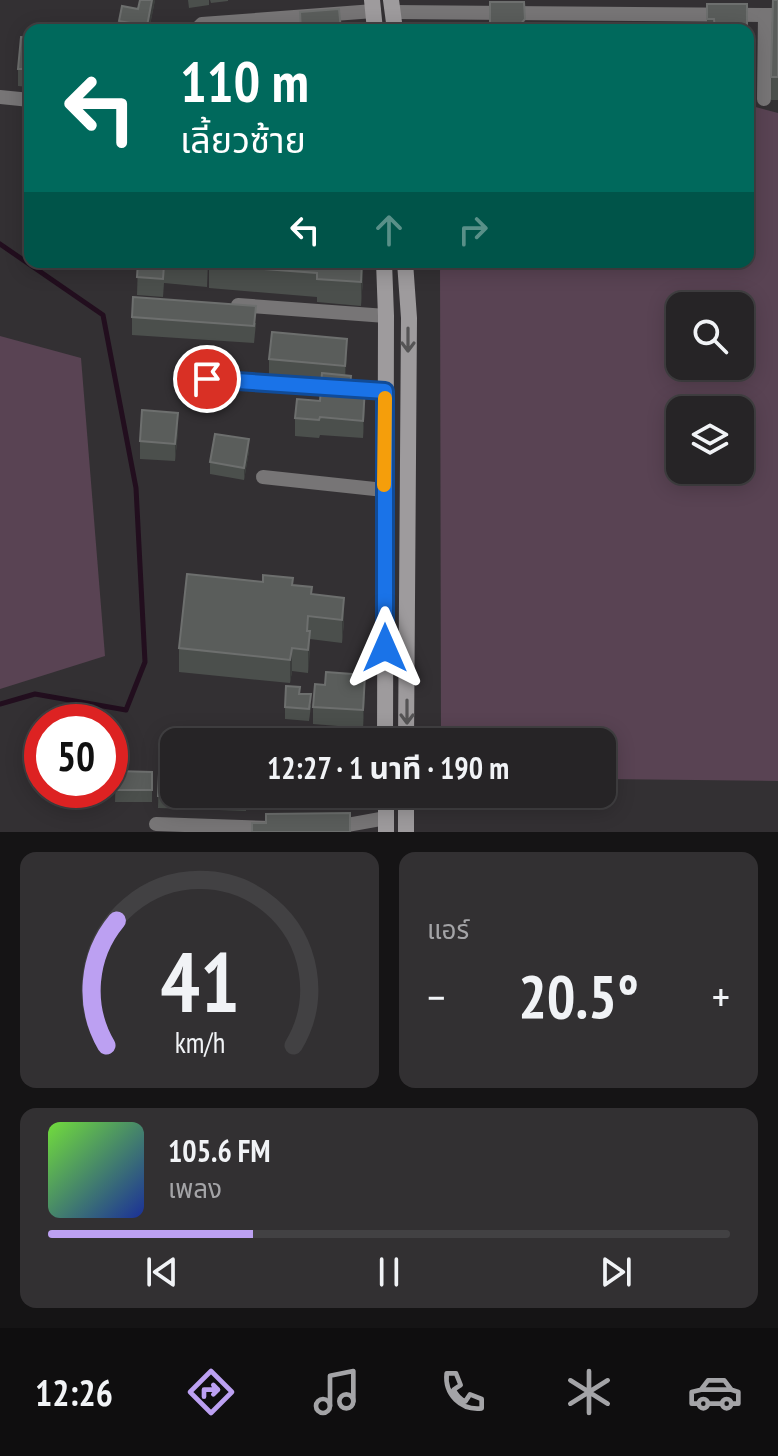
<!DOCTYPE html>
<html lang="th">
<head>
<meta charset="utf-8">
<style>
  :root { --surface:#262426; --page:#323032; --text:#f1f3f6; --muted:#a4a4a7; --line:#424143; --accent:#bca0f2 }
  body { margin:0; font-family:"PT Sans Narrow","Noto Sans Thai",sans-serif; background:var(--page); color:var(--text); height:100vh; display:flex; flex-direction:column; font-size:30px; white-space:nowrap }
  * { box-sizing:border-box; margin:0 }
  p { font-size:26px; color:var(--muted) }
  .icon { flex:none; width:44px; height:44px; fill:none; stroke:currentColor; stroke-width:2; stroke-linecap:round; stroke-linejoin:round }
  .map { position:relative; height:832px; overflow:hidden }
  .sheet { display:flex; flex-direction:column; gap:20px; padding:20px; background:#151415; flex:1 }
  .sheet>* { flex:none }
  .guide { position:absolute; left:24px; top:24px; width:730px; height:244px; border-radius:16px; box-shadow:0 4px 20px #0003,0 0 0 2px var(--line); background:#00695c; color:#fff; overflow:hidden }
  .buttons { position:absolute; left:666px; top:292px; display:grid; gap:16px }
  .buttons a { display:grid; place-items:center; width:88px; height:88px; border-radius:16px; background:var(--surface); box-shadow:0 4px 20px #0003,0 0 0 2px var(--line); font-size:40px }
  .speed { position:absolute; left:24px; top:704px; display:flex; gap:16px; font-size:40px; font-weight:700; text-align:center }
  .speed>* { display:grid; place-content:center; width:104px; height:104px; border-radius:50%; background:var(--surface); box-shadow:0 4px 20px #0003,0 0 0 2px var(--line); line-height:1 }
  .speed .limit { border:12px solid #d22; background:#fff; color:#111 }
  .pin { position:absolute; display:grid; place-items:center; width:68px; height:68px; color:#fff; margin:-34px; border:4px solid #fff; border-radius:50%; box-shadow:0 2px 8px #0007 }
  .me { position:absolute; width:88px; margin:-44px; rotate:0deg; stroke-linejoin:round; filter:drop-shadow(0 0 6px #0008) }
  .turn { display:flex; align-items:center; gap:28px; height:168px; padding:0 24px; font-size:36px }
  .turn .icon { width:104px; height:104px; stroke-width:2.5 }
  .turn b { display:block; font-size:56px; line-height:68px }
  .lanes { display:flex; align-items:center; height:76px; padding:0 24px; background:#0003; justify-content:center; gap:40px; direction:ltr }
  .lanes .off { opacity:.35 }
  .big { font-size:60px; font-weight:700; line-height:1.1 }
  .sheet .widget { flex:1; display:flex; flex-direction:column; justify-content:center; gap:12px; min-width:0; padding:0 28px; border-radius:16px; background:var(--page) }
  .sheet .dial { align-items:center; gap:0 }
  .dial svg { height:208px; overflow:visible; fill:none; stroke:var(--line); stroke-width:7; stroke-linecap:round; text-anchor:middle }
  .dial text { fill:var(--text); stroke:none }
  .song { display:flex; align-items:center; gap:24px }
  .cover { width:96px; height:96px; border-radius:12px; background:linear-gradient(135deg,hsl(100 70% 55%),hsl(230 70% 35%)) }
  .played { height:8px; border-radius:4px; background:linear-gradient(90deg,var(--accent) 30%,var(--line) 30%) }
  .keys { display:flex; justify-content:space-around; direction:ltr }
  .heat { display:flex; justify-content:space-between; align-items:center; font-size:44px; direction:ltr }
  .sheet .tiles { flex:1; display:grid; gap:20px; grid-template-columns:1fr 1fr }
  .widget:last-child { grid-column:span 2 }
  .trip { position:absolute; left:160px; top:728px; width:456px; height:80px; border-radius:16px; background:var(--surface); box-shadow:0 4px 20px #0003,0 0 0 2px var(--line); font-weight:700; line-height:80px; text-align:center }
  .dock { display:flex; height:128px; justify-content:space-around; align-items:center; background:#0f0e0f; color:var(--muted) }
  .dock .icon { width:56px; height:56px }
  .dock .selected { color:var(--accent) }
  .dock b { font-size:36px; color:var(--text) }
  .map>svg:first-child { display:block }
  .green { fill:#594353; fill-rule:evenodd }
  .lines { fill:none; stroke-linecap:round; stroke-linejoin:round }
  .stream { stroke:#220e1e; stroke-width:5 }
  .street { stroke:#777576; stroke-width:14 }
  .secondary { stroke:#9e9b9d; stroke-width:16 }
  .wall { fill:#4b4f4c }
  .shaded-wall { fill:#3b3d3c }
  .building { fill:#5a5d5b; stroke:#6d6f6e; stroke-width:2 }
  .oneway { stroke:#555455 }
  .route-casing { stroke:#114b97; stroke-width:20 }
  .route { stroke:#1a73e8; stroke-width:14 }
  .slow { stroke:#f59e0b; stroke-width:14 }
</style>
</head>
<body>
<div class="map">
<svg width="778" height="832" viewBox="0 0 778 832">
  <rect width="100%" height="100%" fill="#333033"/>
  <g class="green">
    <path d="M748,105L778,113V781L602,779V742H441L440,262H748ZM680,306H740V366H680ZM680,410H740V470H680Z"/>
    <path d="M0,336L81,358L105,656L0,689Z"/>
  </g>
  <g class="lines">
    <path class="stream" d="M0,244L103,315L136,488L145,662L126,710L35,694L0,704"/>
    <g class="street">
      <path d="M393,12L778,15"/>
      <path d="M196,30L202,24L374,11"/>
      <path d="M0,97L30,100"/>
      <path d="M764,99L765,15"/>
      <path d="M238,305L386,316"/>
      <path d="M207,379L385,391"/>
      <path d="M263,477L384,490"/>
      <path d="M156,824L270,828"/>
      <path d="M331,828L386,818"/>
    </g>
    <g class="secondary">
      <path d="M372,0L375,30"/>
      <path d="M391,0L395,30"/>
      <path d="M384,262L386,316L385,742"/>
      <path d="M405,262L409,318L406,742"/>
      <path d="M386,832V794"/>
      <path d="M406,832V794"/>
    </g>
  </g>
  <g class="wall">
    <path d="M155,0L149,30H119V21Z"/>
    <path d="M188,0H209V5L189,8Z"/>
    <path d="M210,0H228V1L211,3Z"/>
    <path d="M778,0V100H771V77Z"/>
    <path d="M707,4L747,30H707Z"/>
    <path d="M30,38V87L18,86V69Z"/>
    <path d="M138,262H208L207,287L164,283L163,297L137,295Z"/>
    <path d="M209,262L363,278L361,306L317,302V297L209,288Z"/>
    <path d="M132,317L256,323L254,343L132,335Z"/>
    <path d="M347,357L345,375L351,386L365,405L363,438L320,435L319,438L295,436V418L320,401L321,381L269,376V359Z"/>
    <path d="M178,431L175,461L140,459V441Z"/>
    <path d="M249,451L244,480L210,474V462Z"/>
    <path d="M293,585L312,595L344,621L342,643L310,639L308,673L292,671L290,683L179,672V648Z"/>
    <path d="M325,685L365,692L363,728L313,724V707Z"/>
    <path d="M300,694L311,706L309,721L285,719V707Z"/>
    <path d="M116,771L152,772V802H115Z"/>
    <path d="M159,773L190,794V809L158,808Z"/>
    <path d="M192,794H246V811L192,809Z"/>
    <path d="M448,794H481V808H467V796H448Z"/>
  </g>
  <g class="shaded-wall">
    <path d="M152,0H155L149,30H147Z"/>
    <path d="M525,19V30H516Z"/>
    <path d="M363,262V278L361,306V282Z"/>
    <path d="M347,339V357L345,383V366Z"/>
    <path d="M365,387V405L363,438V421Z"/>
    <path d="M178,413V431L175,461V444Z"/>
    <path d="M249,439V451L244,480V468Z"/>
    <path d="M344,598V621L342,643V620Z"/>
    <path d="M310,631V654L308,673V650Z"/>
    <path d="M292,648V671L290,683V660Z"/>
    <path d="M365,675V692L363,728V710Z"/>
  </g>
  <g class="building">
    <path d="M140,0H152L147,26L119,21L122,6L138,9Z"/>
    <path d="M773,0H778V77H771Z"/>
    <path d="M490,2H524L525,19L516,30H490Z"/>
    <path d="M707,4H747V30H715L714,19H707Z"/>
    <path d="M339,9L341,30H301L300,12Z"/>
    <path d="M21,37L30,38V69H18Z"/>
    <path d="M138,262H207V269L164,265L163,279L137,277Z"/>
    <path d="M209,262H362L361,282L317,279V273L209,265Z"/>
    <path d="M133,297L256,306L254,326L132,317Z"/>
    <path d="M272,332L347,339L345,366L269,359Z"/>
    <path d="M322,373L351,376L350,386L365,387L363,421L320,417L319,420L295,418L297,399L320,401Z"/>
    <path d="M142,410L178,413L175,444L140,441Z"/>
    <path d="M215,434L249,439L244,468L210,462Z"/>
    <path d="M187,574L263,582V575L293,578L292,585L312,587L311,594L344,598L342,620L308,616L307,631H310L308,650L292,648L290,660L179,648Z"/>
    <path d="M326,672L365,675L363,710L313,707L315,684L325,685Z"/>
    <path d="M286,686L300,687L299,694H311L309,709L285,707Z"/>
    <path d="M116,771L152,772V790H115Z"/>
    <path d="M159,773L174,774V794H190V797L158,796Z"/>
    <rect x="467" y="794" width="14" height="2"/>
    <path d="M350,813V832H252V823H266V814Z"/>
  </g>
  <defs><path id="oneway-shaft" d="M-6 0H5M1.5-3L5.5 0L1.5 3" fill="none" stroke-width="1.6" stroke-linecap="round" stroke-linejoin="round" transform="scale(2)"/></defs>
  <g class="oneway">
    <use href="#oneway-shaft" transform="translate(408 340) rotate(90)"/>
    <use href="#oneway-shaft" transform="translate(407 712) rotate(90)"/>
  </g>
  <g class="lines">
    <g class="route-casing">
      <path id="route" d="M207,379L385,391V648"/>
    </g>
    <use href="#route" class="route"/>
    <path class="slow" d="M384,485L385,398"/>
  </g>
</svg>
<div class="buttons">
<a><svg class="icon" aria-label="search" viewBox="0 0 24 24"><circle cx="10" cy="10" r="6"/><path d="M15 15l6 6"/></svg></a>
<a><svg class="icon" aria-label="layers" viewBox="0 0 24 24"><path d="M12 4l9 5-9 5-9-5zM3 14l9 5 9-5"/></svg></a>
</div>
<div class="speed"><div class="limit">50</div></div>
<div class="pin" style="left:207px;top:379px;background:#d93025"><svg class="icon" aria-label="arrive" viewBox="0 0 24 24"><path d="M6 21V4h12l-3 4 3 4H6"/></svg></div>
<svg class="me" style="left:385px;top:648px" viewBox="-20 -20 40 40"><path d="M0-17L14 15 0 8-14 15z" fill="#1a73e8" stroke="#fff" stroke-width="4"/></svg>
<div class="trip">12:27 · 1 นาที · 190 m</div>
<div class="guide">
<div class="turn"><svg class="icon" aria-label="left" viewBox="0 0 24 24"><path d="M17 20v-9H6M10 6l-5 5 5 5"/></svg><div><b>110 m</b>เลี้ยวซ้าย</div></div>
<div class="lanes"><svg class="icon" aria-label="left" viewBox="0 0 24 24"><path d="M17 20v-9H6M10 6l-5 5 5 5"/></svg><svg class="icon off" aria-label="ahead" viewBox="0 0 24 24"><path d="M12 20V5M6 11l6-6 6 6"/></svg><svg class="icon off" aria-label="right" viewBox="0 0 24 24"><path d="M7 20v-9h11M14 6l5 5-5 5"/></svg></div>
</div>
</div>
<section class="sheet">
<div class="tiles">
<div class="widget dial"><svg viewBox="0 0 100 80">
<path d="M14 69A42 42 0 1 1 86 69"/>
<path d="M14 69A42 42 0 0 1 18 21" stroke="#bca0f2"/>
<text x="50" y="56" font-size="32" font-weight="700">41</text>
<text x="50" y="72" font-size="11">km/h</text>
</svg></div>
<div class="widget"><p>แอร์</p>
<div class="heat"><a>−</a><b class="big">20.5°</b><a>+</a></div>
</div>
<div class="widget">
<div class="song"><i class="cover"></i><div><b>105.6 FM</b><p>เพลง</p></div></div>
<div class="played"></div>
<div class="keys"><svg class="icon" aria-label="previous" viewBox="0 0 24 24"><path d="M18 5L8 12l10 7zM5 5v14"/></svg><svg class="icon" aria-label="pause" viewBox="0 0 24 24"><path d="M8 5v14M16 5v14"/></svg><svg class="icon" aria-label="next" viewBox="0 0 24 24"><path d="M6 5l10 7-10 7zM19 5v14"/></svg></div>
</div>
</div>
</section>
<nav class="dock">
<b>12:26</b>
<svg class="icon selected" aria-label="directions" viewBox="0 0 24 24"><path d="M12 3l9 9-9 9-9-9zM9 14v-3h6M13 9l2 2-2 2"/></svg>
<svg class="icon" aria-label="music" viewBox="0 0 24 24"><path d="M9 18V5l10-2v13"/><circle cx="6" cy="18" r="3"/><circle cx="16" cy="16" r="3"/></svg>
<svg class="icon" aria-label="phone" viewBox="0 0 24 24"><path d="M5 4h4l2 5-3 2q2 4 5 5l2-3 5 2v4C11 20 4 13 5 4z"/></svg>
<svg class="icon" aria-label="climate" viewBox="0 0 24 24"><path d="M12 3v18M4 7l16 10M4 17L20 7"/></svg>
<svg class="icon" aria-label="car" viewBox="0 0 24 24"><path d="M5 17H2v-5l4-1 3-4h7l3 4 3 1v5h-3M9 17h6M6 11h13"/><circle cx="7" cy="17" r="2"/><circle cx="17" cy="17" r="2"/></svg>
</nav>
</body>
</html>
